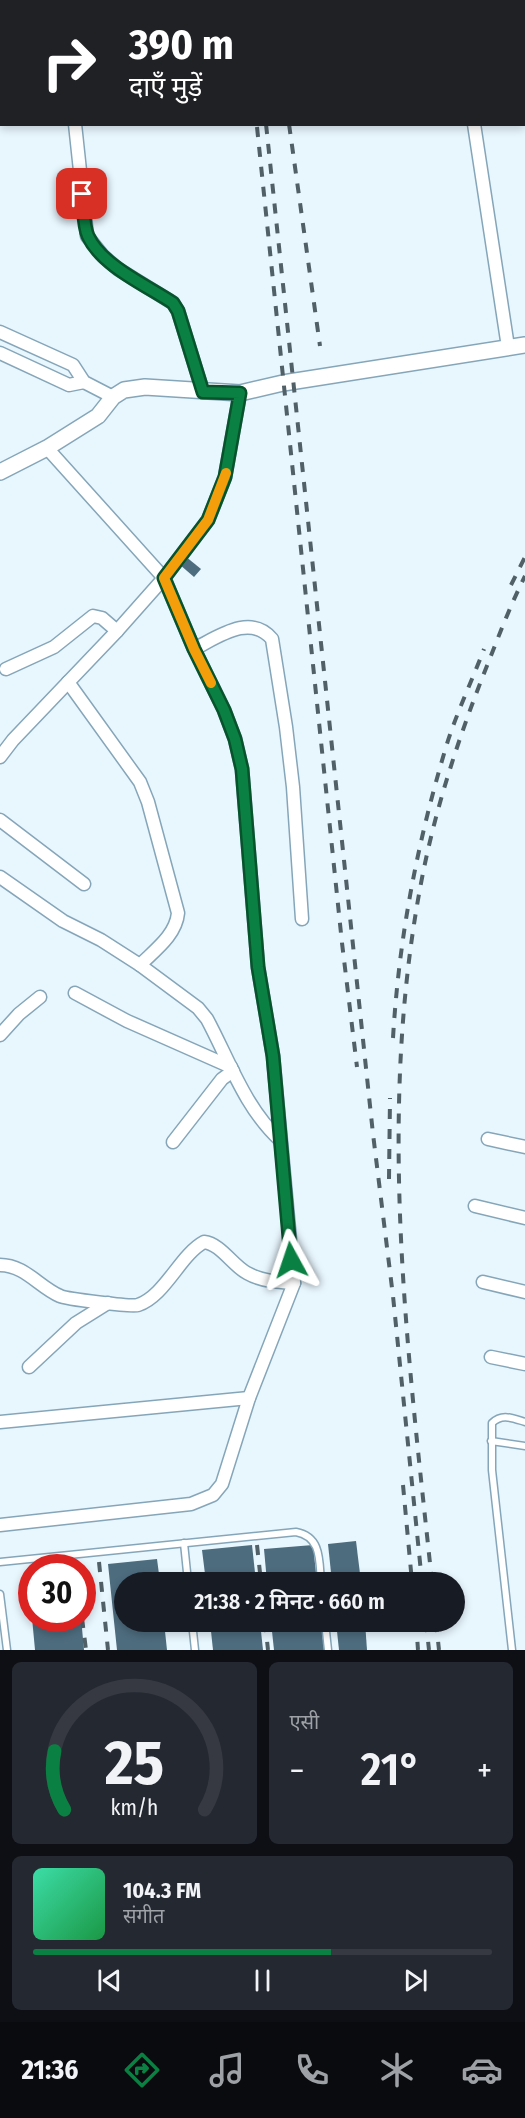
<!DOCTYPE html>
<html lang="hi">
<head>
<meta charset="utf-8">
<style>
  :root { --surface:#171b24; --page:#242831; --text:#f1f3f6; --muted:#9ea1a6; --line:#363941; --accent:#0b8043 }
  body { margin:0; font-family:"Fira Sans Condensed","Noto Sans Devanagari",sans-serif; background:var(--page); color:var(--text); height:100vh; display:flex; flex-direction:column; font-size:22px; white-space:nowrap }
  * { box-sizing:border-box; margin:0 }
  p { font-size:20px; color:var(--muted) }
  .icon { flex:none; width:33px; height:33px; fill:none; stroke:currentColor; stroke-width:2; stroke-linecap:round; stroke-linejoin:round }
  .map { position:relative; height:1650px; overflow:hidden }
  .panel { display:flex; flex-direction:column; gap:12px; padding:12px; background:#0d0f14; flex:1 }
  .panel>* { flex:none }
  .banner { position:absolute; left:0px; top:0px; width:525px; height:126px; box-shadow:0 3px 9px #0003; background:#202124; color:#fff; overflow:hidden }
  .speed { position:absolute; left:18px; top:1554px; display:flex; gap:12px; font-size:30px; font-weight:700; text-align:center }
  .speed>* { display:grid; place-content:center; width:78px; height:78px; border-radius:50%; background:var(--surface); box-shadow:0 3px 9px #0003; line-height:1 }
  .speed .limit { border:9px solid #d22; background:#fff; color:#111 }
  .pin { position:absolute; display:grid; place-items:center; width:51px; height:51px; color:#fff; margin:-26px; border-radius:12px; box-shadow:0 3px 9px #0006 }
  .me { position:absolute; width:66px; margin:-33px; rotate:355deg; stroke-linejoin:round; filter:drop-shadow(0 0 4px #0008) }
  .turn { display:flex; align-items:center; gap:21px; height:126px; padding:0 30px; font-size:27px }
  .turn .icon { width:78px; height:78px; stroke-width:2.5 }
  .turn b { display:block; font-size:42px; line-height:51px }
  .big { font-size:45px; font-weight:600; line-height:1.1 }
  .panel .card { flex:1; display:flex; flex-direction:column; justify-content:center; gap:9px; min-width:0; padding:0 21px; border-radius:9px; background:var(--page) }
  .panel .dial { align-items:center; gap:0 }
  .dial svg { height:156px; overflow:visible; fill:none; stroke:var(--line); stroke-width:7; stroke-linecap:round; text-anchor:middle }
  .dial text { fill:var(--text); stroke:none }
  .song { display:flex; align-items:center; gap:18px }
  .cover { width:72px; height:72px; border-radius:9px; background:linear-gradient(135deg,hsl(160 70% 55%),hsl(140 70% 35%)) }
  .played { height:6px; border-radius:3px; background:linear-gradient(90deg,var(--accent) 65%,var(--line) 65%) }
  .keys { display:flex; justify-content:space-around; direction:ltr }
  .heat { display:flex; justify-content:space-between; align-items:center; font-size:33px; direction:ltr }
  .panel .tiles { flex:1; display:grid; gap:12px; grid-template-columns:1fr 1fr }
  .card:last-child { grid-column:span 2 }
  .trip { position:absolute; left:114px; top:1572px; width:351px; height:60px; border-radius:30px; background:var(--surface); box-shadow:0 3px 9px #0003; font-weight:600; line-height:60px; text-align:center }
  .menu { display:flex; height:96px; justify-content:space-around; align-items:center; background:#090b0e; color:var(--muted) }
  .menu .icon { width:42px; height:42px }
  .menu .on { color:var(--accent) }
  .menu b { font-size:27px; color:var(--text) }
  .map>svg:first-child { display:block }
  .building { fill:#4d6c7e }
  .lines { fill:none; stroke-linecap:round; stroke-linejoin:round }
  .service-casing { stroke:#85a6b9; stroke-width:9 }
  .minor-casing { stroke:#85a6b9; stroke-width:15 }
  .tertiary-casing { stroke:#85a6b9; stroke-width:18 }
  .service { stroke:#fff; stroke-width:6 }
  .minor { stroke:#fff; stroke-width:12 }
  .tertiary { stroke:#fff; stroke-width:15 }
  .rail { stroke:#515f67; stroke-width:4; stroke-dasharray:10 10; stroke-linecap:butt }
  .route-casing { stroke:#07532c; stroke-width:15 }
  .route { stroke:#0b8043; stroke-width:10 }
  .slow { stroke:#f59e0b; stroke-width:10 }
</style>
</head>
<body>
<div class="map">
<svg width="525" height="1650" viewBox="0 0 525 1650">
  <rect width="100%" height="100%" fill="#e8f6fe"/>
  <g class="building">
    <path d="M185,556L201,569L194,577L179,564Z"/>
    <path d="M356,1541L361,1582H332L328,1544Z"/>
    <path d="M252,1545L256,1582H206L202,1550Z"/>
    <path d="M313,1545L317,1582H267L264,1549Z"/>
    <path d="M157,1559L160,1582H124V1622H164L167,1650H117L108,1564Z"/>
    <path d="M26,1571H32V1606H30Z"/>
    <path d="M32,1618H81L84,1650H35Z"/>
    <path d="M210,1622H260L263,1650H213Z"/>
    <path d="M271,1622H321L324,1650H274Z"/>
    <path d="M336,1622H365L367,1650H339Z"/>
  </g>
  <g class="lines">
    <g class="service-casing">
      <g id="service">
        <path d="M491,1441L525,1446"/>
        <path d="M184,1543L188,1582"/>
        <path d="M0,1562L296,1532C322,1537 319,1561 321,1582"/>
        <path d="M0,1594L7,1650"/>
        <path d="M192,1622L195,1650"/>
        <path d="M325,1622L328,1650"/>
        <path d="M512,1650L492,1470V1423C502,1413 512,1418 525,1422"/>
      </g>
    </g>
    <g class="minor-casing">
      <g id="minor">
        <path d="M64,0V2"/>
        <path d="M455,0V2"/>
        <path d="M75,124L87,236L103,256L118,269L173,303L178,311L203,392"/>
        <path d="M474,124L508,347"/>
        <path d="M0,332L73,365L84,382L113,397"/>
        <path d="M0,353L69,385L84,382"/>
        <path d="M194,649C218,637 250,613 272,639L286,727L293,787L302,919"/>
        <path d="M6,669L54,647L93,616L102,618L117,631"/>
        <path d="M68,682L140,782L148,802L178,913C176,935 155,950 140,965L198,1008L207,1019C229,1060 245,1108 280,1140"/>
        <path d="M0,757L13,740L117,631L164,578L208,520L225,477L240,393"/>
        <path d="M0,820L84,884"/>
        <path d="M0,877L63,921L101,940L140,965"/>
        <path d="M75,993L127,1021L231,1067"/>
        <path d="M0,1035L19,1014L40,997"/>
        <path d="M488,1139L525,1147"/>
        <path d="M173,1142L222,1079L233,1071"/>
        <path d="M475,1206L525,1218"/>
        <path d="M0,1265C25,1265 39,1287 60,1296C66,1299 132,1307 138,1305C165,1296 180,1255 204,1242C221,1244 232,1265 247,1273C261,1281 277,1282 294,1283"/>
        <path d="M483,1282L525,1292"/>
        <path d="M491,1357L525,1364"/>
        <path d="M29,1367L76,1323L108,1303"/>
        <path d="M0,1422L249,1398"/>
        <path d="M0,1525L191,1504L213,1495L222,1484L249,1398L294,1283L273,1056L258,967L242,769L235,739L224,710L194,649L164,578L47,448"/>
      </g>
    </g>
    <g class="tertiary-casing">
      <path id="tertiary" d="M0,472L47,448L98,416L113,397L124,390L145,387L240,393L283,383L525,345"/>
    </g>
    <use href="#service" class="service"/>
    <use href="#minor" class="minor"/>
    <use href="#tertiary" class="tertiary"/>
    <g class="rail">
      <path d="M250,0L251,2"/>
      <path d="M270,0V2"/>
      <path d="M266,124L373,1134L393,1296L422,1582"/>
      <path d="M289,124L320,346"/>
      <path d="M257,127L342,943L357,1067"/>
      <path d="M511,585L525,557"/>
      <path d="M393,1038C399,937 417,844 446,747C456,714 472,681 484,649"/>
      <path d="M389,1179L390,1098"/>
      <path d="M403,1485L412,1582"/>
      <path d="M257,1545L261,1582"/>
      <path d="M99,1562L108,1650"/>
      <path d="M77,1563V1568"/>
      <path d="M432,1582C407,1346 376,1109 423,873C436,808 457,743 481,681C495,646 508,610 525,576"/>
      <path d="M82,1618L86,1650"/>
      <path d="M265,1622L268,1650"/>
      <path d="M416,1622L418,1650"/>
      <path d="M426,1622L429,1650"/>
      <path d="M436,1622L439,1650"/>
    </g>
  </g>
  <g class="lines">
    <g class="route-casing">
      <path id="route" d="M82,194C84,207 83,225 88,236C102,266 146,285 173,303L178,311L203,392L240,393L225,477L208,520L164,578L194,649L224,710L235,739L242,769L258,967L273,1056L291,1260"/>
    </g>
    <use href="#route" class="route"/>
    <path class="slow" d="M211,683L194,649L164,578L208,520L226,473"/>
  </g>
</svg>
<div class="speed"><div class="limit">30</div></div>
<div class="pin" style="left:82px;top:194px;background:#d93025"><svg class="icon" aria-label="arrive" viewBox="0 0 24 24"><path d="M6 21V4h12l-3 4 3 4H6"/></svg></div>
<svg class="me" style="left:291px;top:1260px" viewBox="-20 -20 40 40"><path d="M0-17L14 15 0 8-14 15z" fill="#0b8043" stroke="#fff" stroke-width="4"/></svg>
<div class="trip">21:38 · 2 मिनट · 660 m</div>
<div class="banner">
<div class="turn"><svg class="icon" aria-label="right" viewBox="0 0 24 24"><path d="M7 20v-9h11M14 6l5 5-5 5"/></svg><div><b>390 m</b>दाएँ मुड़ें</div></div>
</div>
</div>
<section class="panel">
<div class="tiles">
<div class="card dial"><svg viewBox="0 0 100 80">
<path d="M14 69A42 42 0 1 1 86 69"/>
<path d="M14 69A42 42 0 0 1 9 39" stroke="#0b8043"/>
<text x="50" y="56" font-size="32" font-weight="700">25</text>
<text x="50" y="72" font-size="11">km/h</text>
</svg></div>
<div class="card"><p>एसी</p>
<div class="heat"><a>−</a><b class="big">21°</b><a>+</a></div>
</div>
<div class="card">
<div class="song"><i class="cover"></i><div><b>104.3 FM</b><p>संगीत</p></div></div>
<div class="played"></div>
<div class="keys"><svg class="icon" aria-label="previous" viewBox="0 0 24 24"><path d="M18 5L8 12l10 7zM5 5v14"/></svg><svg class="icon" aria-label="pause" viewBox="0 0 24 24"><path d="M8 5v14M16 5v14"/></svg><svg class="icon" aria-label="next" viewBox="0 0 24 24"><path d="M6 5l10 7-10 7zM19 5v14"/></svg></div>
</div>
</div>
</section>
<nav class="menu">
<b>21:36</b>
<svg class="icon on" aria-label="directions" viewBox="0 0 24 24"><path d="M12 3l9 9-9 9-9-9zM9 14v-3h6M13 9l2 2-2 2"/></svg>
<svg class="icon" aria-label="music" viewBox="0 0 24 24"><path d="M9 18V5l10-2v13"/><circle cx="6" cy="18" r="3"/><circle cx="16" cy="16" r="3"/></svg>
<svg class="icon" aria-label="phone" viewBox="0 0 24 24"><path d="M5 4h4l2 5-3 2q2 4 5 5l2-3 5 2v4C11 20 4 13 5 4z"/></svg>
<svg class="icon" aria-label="climate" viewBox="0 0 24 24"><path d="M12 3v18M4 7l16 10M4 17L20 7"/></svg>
<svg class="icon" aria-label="car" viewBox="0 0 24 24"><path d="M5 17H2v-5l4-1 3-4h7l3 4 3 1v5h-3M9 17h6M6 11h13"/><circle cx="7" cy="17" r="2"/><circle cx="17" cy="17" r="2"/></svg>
</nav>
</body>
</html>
